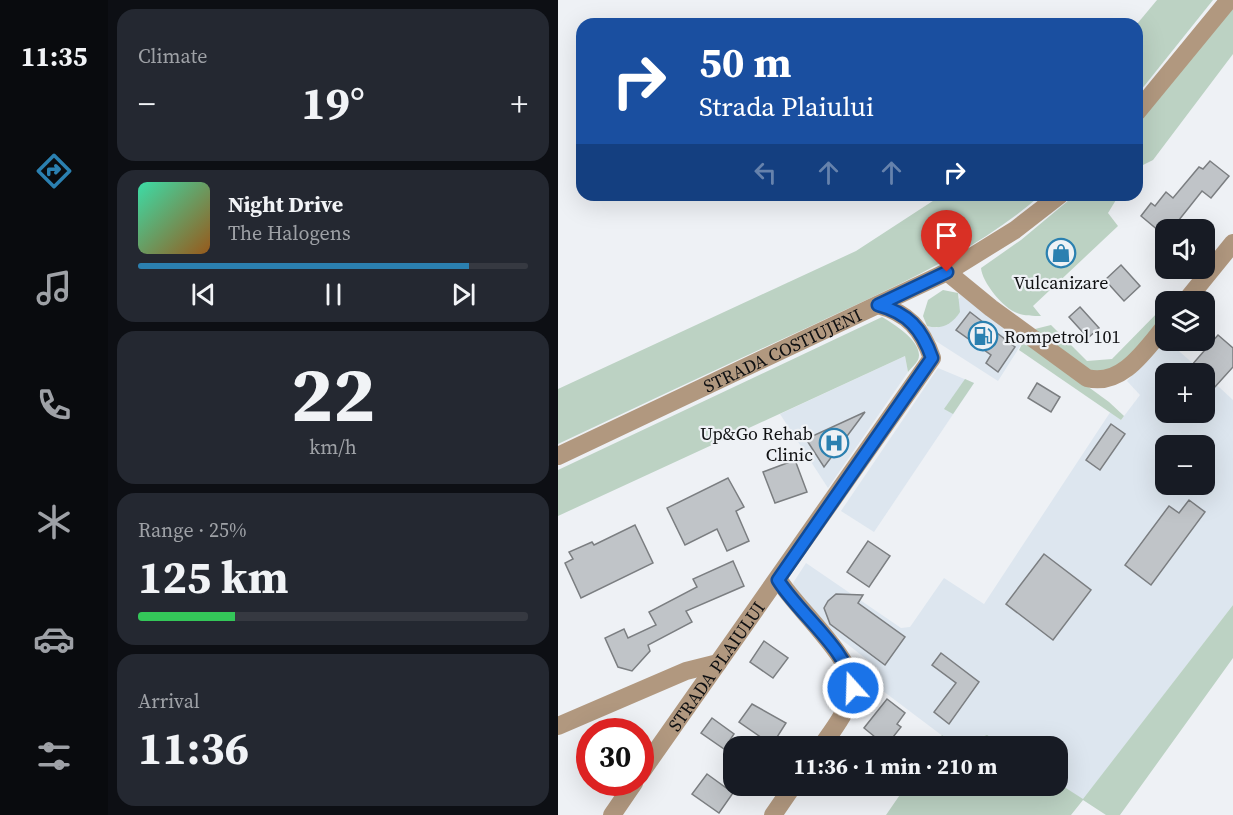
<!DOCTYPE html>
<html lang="en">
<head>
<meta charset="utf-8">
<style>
  :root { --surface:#171b24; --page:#242831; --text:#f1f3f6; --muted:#9ea1a6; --line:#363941; --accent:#2b80b0 }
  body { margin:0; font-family:"Source Serif 4",serif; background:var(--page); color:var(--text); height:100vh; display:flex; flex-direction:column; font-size:22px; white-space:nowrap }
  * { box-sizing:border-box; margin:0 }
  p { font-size:20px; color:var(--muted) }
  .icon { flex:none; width:33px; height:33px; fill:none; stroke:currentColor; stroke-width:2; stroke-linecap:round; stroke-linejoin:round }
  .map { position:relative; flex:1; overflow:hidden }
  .panel { display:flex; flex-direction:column; gap:9px; padding:9px; background:#0d0f14; width:450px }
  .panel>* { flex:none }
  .hud { position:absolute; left:18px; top:18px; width:567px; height:183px; border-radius:18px; box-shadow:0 6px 24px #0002; background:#1a4fa0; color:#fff; overflow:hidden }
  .controls { position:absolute; left:597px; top:219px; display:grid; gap:12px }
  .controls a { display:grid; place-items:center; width:60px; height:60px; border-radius:12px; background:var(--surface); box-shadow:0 6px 24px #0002; font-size:30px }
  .speed { position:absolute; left:18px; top:718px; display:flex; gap:12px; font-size:30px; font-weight:700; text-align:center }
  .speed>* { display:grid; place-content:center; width:78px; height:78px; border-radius:50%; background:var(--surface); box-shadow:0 6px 24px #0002; line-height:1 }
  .speed .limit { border:9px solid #d22; background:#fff; color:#111 }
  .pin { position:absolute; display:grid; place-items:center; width:51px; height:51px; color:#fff; margin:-62px -26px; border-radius:50% 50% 50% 0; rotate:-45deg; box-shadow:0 0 6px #0007 }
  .pin .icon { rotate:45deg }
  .me { position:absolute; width:66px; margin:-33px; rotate:340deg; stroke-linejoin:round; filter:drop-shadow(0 0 4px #0008) }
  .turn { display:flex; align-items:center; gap:21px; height:126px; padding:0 24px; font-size:27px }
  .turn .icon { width:78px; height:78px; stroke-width:2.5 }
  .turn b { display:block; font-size:42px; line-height:51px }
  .lanes { display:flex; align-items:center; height:57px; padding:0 24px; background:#0003; justify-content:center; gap:30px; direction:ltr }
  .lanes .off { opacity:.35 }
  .big { font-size:45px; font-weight:700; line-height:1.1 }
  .panel .card { flex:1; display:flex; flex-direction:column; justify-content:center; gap:9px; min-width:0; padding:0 21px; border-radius:18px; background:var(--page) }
  .panel .dial { align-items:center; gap:0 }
  .dial b { font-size:78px; line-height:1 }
  .song { display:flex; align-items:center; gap:18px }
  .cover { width:72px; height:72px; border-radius:9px; background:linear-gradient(135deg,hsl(160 70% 55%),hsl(30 70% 35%)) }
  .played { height:6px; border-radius:3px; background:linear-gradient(90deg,var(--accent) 85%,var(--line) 85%) }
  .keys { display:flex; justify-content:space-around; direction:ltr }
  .heat { display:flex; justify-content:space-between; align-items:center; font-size:33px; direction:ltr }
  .charge { height:9px; border-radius:4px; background:linear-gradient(90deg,#34c759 25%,var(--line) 0) }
  .trip { position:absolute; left:165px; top:736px; width:345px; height:60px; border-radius:18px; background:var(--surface); box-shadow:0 6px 24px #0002; font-weight:700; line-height:60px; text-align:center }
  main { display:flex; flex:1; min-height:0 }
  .tabs { display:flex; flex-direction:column; width:108px; justify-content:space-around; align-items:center; background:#090b0e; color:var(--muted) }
  .tabs .icon { width:42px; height:42px }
  .tabs .current { color:var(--accent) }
  .tabs b { font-size:27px; color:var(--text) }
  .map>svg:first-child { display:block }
  .built { fill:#dde6ef; fill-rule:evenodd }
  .green { fill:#bcd2c3 }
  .building { fill:#c0c4c8; stroke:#7b7e81; stroke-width:1.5 }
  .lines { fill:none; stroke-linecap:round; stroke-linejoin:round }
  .minor { stroke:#b1987f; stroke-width:18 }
  .route-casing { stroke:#114b97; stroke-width:15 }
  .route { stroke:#1a73e8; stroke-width:10 }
  .labels { text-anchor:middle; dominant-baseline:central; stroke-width:4.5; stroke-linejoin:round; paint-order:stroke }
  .poi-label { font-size:18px; fill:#0f1012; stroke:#eef1f5 }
  .street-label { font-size:18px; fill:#0f1012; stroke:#eef1f5 }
</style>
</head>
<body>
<main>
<nav class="tabs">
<b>11:35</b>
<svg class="icon current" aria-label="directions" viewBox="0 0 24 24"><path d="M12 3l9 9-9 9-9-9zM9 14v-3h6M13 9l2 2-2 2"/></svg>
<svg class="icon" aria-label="music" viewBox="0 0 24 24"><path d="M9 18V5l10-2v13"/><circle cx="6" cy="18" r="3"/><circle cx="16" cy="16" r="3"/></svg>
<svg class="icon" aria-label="phone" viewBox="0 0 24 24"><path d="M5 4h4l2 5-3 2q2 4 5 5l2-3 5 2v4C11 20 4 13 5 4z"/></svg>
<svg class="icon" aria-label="climate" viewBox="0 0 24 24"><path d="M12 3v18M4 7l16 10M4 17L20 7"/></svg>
<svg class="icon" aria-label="car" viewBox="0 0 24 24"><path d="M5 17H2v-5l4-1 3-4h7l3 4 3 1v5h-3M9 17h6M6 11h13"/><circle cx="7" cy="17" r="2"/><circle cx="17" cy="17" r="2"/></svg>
<svg class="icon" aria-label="filters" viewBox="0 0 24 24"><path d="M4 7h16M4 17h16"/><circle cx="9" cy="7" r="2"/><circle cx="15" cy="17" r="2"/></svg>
</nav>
<section class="panel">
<div class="card"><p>Climate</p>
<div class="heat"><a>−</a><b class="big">19°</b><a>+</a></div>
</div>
<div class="card">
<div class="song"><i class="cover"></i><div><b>Night Drive</b><p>The Halogens</p></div></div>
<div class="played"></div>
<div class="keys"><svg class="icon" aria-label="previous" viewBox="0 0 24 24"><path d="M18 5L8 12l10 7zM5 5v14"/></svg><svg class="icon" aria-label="pause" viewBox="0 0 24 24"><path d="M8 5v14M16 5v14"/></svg><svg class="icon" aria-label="next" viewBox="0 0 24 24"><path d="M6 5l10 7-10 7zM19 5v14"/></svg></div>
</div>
<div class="card dial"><b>22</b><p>km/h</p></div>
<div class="card"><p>Range · 25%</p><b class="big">125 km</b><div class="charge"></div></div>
<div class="card"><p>Arrival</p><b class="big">11:36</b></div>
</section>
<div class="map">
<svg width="675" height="815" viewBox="0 0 675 815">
  <rect width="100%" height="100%" fill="#eef1f5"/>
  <g class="built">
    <path d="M400,293L466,340L440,381L373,338L369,326L379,328L402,297Z"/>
    <path d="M607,339L646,373L608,374V412H646L647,374L675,400V605L525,800L500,783V747H447L428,735L402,744L390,740L313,682L321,669L256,618L239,596L235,583L248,563L343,628L352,627L386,578L426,604L553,411L563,420L582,395L569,381ZM608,446H646V484H608Z"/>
    <path d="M347,356L350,372L270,488L222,414Z"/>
    <path d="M380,368L416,383L316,532L283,511Z"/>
  </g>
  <g class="green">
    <path d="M599,0H655L579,95V24Z"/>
    <path d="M675,8V54L595,160L585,165L579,180V124Z"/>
    <path d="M384,195H483C418,252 333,288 255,325C170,364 85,404 0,444V389L298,251Z"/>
    <path d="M517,195H561L550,213L560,226L475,306L483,316C476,316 466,316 459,313C445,308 424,282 423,268L463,240Z"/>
    <path d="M385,290L400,293L402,312C394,324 384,330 369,326L365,316L370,300Z"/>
    <path d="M607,305V318C595,331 578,357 563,367C532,387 496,347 473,330L493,325L529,361L554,359Z"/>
    <path d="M324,317C336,324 367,343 360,360C358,364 353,368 350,372L347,356L0,516V470Z"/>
    <path d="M466,340L551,402L566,416L563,420L461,350Z"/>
    <path d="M407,379L416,383L395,414L386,409Z"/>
    <path d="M675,605V658L562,815H548L525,800L513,815H328L348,786H500V783L525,799Z"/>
    <path d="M384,735C399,748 411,741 429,735L447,747H375Z"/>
  </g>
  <g class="building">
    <path d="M652,161L671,176L653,198L644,191L613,230H608L607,236L583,216L593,203L597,206L608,192L615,198L641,167L645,169Z"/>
    <path d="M563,265L582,286L566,301L547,280Z"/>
    <path d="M522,307L541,328L530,338L511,317Z"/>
    <path d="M412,312L457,347L440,372L428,363L433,355L398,330Z"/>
    <path d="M660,335L675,348V367L646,399V374H626Z"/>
    <path d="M479,383L502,397L493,412L470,398Z"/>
    <path d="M307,412L266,467L248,439Z"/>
    <path d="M553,424L567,434L542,470L528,460Z"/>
    <path d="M237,460L249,492L217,503L205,472Z"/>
    <path d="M170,478L186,507L178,511L191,541L169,551L159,529L127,545L109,508Z"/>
    <path d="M631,500L647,512L593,585L567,565L611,506L621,513Z"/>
    <path d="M77,525L95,563L23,598L7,563L15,559L11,552L34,542L36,545Z"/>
    <path d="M310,541L332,556L311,587L289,572Z"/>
    <path d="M486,554L533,590L495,640L448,604Z"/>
    <path d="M175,561L186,586L128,611L134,622L90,645L92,651L74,671L60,667L47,638L66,629L70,638L98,625L91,612L139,587L135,579Z"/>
    <path d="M278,594L305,595L300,603L347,637L327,665L272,624L266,608L270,601Z"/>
    <path d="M206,641L230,658L215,678L192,662Z"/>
    <path d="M383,653L421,682L391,724L376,712L398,683L374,665Z"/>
    <path d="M329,699L347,713L339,724L343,727L328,746L306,728Z"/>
    <path d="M194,704L228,723L214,745L181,722Z"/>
    <path d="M154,718L176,734L166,749L143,733Z"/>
    <path d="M149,774L175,793L161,813L134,794Z"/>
  </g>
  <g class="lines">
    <g class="minor">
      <path d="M579,112L671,0"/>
      <path d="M389,272L433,308L529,378C564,387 588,349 608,325"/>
      <path d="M627,302L675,243"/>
      <path id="s1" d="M0,456L389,272L457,230L502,195"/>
      <path d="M221,580C236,606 299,661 294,690C291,710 274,731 263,747"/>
      <path d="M0,726L128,671L160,663"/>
      <path id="s2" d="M82,774L374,358C364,329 350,313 320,305"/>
      <path d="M54,815L76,783"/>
      <path d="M215,815L235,786"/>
    </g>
  </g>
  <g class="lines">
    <g class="route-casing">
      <path id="route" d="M295,688C291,651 240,613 220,580L374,358C364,329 350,313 320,305L389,272"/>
    </g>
    <use href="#route" class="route"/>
  </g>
  <defs>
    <g id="shop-ring" transform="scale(1.5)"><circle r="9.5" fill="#eef1f5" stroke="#2b80b0" stroke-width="1.5"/><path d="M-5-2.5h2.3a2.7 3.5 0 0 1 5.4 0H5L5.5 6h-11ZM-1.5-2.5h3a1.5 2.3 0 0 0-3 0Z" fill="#2b80b0"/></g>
    <g id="fuel-ring" transform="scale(1.5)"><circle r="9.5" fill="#eef1f5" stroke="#2b80b0" stroke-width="1.5"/><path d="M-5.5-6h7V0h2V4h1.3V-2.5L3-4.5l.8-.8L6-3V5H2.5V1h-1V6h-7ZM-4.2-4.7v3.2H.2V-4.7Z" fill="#2b80b0"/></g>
    <g id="hospital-ring" transform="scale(1.5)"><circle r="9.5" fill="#eef1f5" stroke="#2b80b0" stroke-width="1.5"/><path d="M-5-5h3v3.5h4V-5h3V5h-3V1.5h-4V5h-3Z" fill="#2b80b0"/></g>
  </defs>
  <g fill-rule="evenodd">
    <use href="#shop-ring" x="503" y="253"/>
    <use href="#fuel-ring" x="425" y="336"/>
    <use href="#hospital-ring" x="276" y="443"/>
  </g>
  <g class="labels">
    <g class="poi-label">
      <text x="503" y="282">Vulcanizare</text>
      <text x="446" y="336" text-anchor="start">Rompetrol 101</text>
      <text x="255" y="433" text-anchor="end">Up&amp;Go Rehab<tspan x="255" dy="21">Clinic</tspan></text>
    </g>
    <g class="street-label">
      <text stroke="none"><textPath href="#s1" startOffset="248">STRADA COSTIUJENI</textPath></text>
      <text stroke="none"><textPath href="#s2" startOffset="132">STRADA PLAIULUI</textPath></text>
    </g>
  </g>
</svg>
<div class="controls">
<a><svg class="icon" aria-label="sound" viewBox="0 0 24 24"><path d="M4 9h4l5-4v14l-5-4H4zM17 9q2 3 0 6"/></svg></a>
<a><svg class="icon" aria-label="layers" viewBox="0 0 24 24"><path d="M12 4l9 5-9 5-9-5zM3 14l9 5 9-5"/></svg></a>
<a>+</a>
<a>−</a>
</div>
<div class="speed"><div class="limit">30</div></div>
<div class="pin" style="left:389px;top:272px;background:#d93025"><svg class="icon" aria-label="arrive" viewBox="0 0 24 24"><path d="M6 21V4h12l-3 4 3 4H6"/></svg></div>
<svg class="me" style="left:295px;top:688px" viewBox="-20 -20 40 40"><circle r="17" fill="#1a73e8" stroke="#fff" stroke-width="3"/><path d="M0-11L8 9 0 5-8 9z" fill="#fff"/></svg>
<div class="trip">11:36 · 1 min · 210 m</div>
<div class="hud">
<div class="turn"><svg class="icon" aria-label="right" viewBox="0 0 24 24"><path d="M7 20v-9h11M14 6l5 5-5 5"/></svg><div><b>50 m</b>Strada Plaiului</div></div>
<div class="lanes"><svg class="icon off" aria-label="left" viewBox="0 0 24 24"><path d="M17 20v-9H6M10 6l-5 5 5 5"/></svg><svg class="icon off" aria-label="ahead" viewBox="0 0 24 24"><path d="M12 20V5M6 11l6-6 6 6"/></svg><svg class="icon off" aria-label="ahead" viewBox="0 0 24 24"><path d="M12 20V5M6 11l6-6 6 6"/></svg><svg class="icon" aria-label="right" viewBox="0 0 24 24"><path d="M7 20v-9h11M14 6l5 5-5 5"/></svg></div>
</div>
</div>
</main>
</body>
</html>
